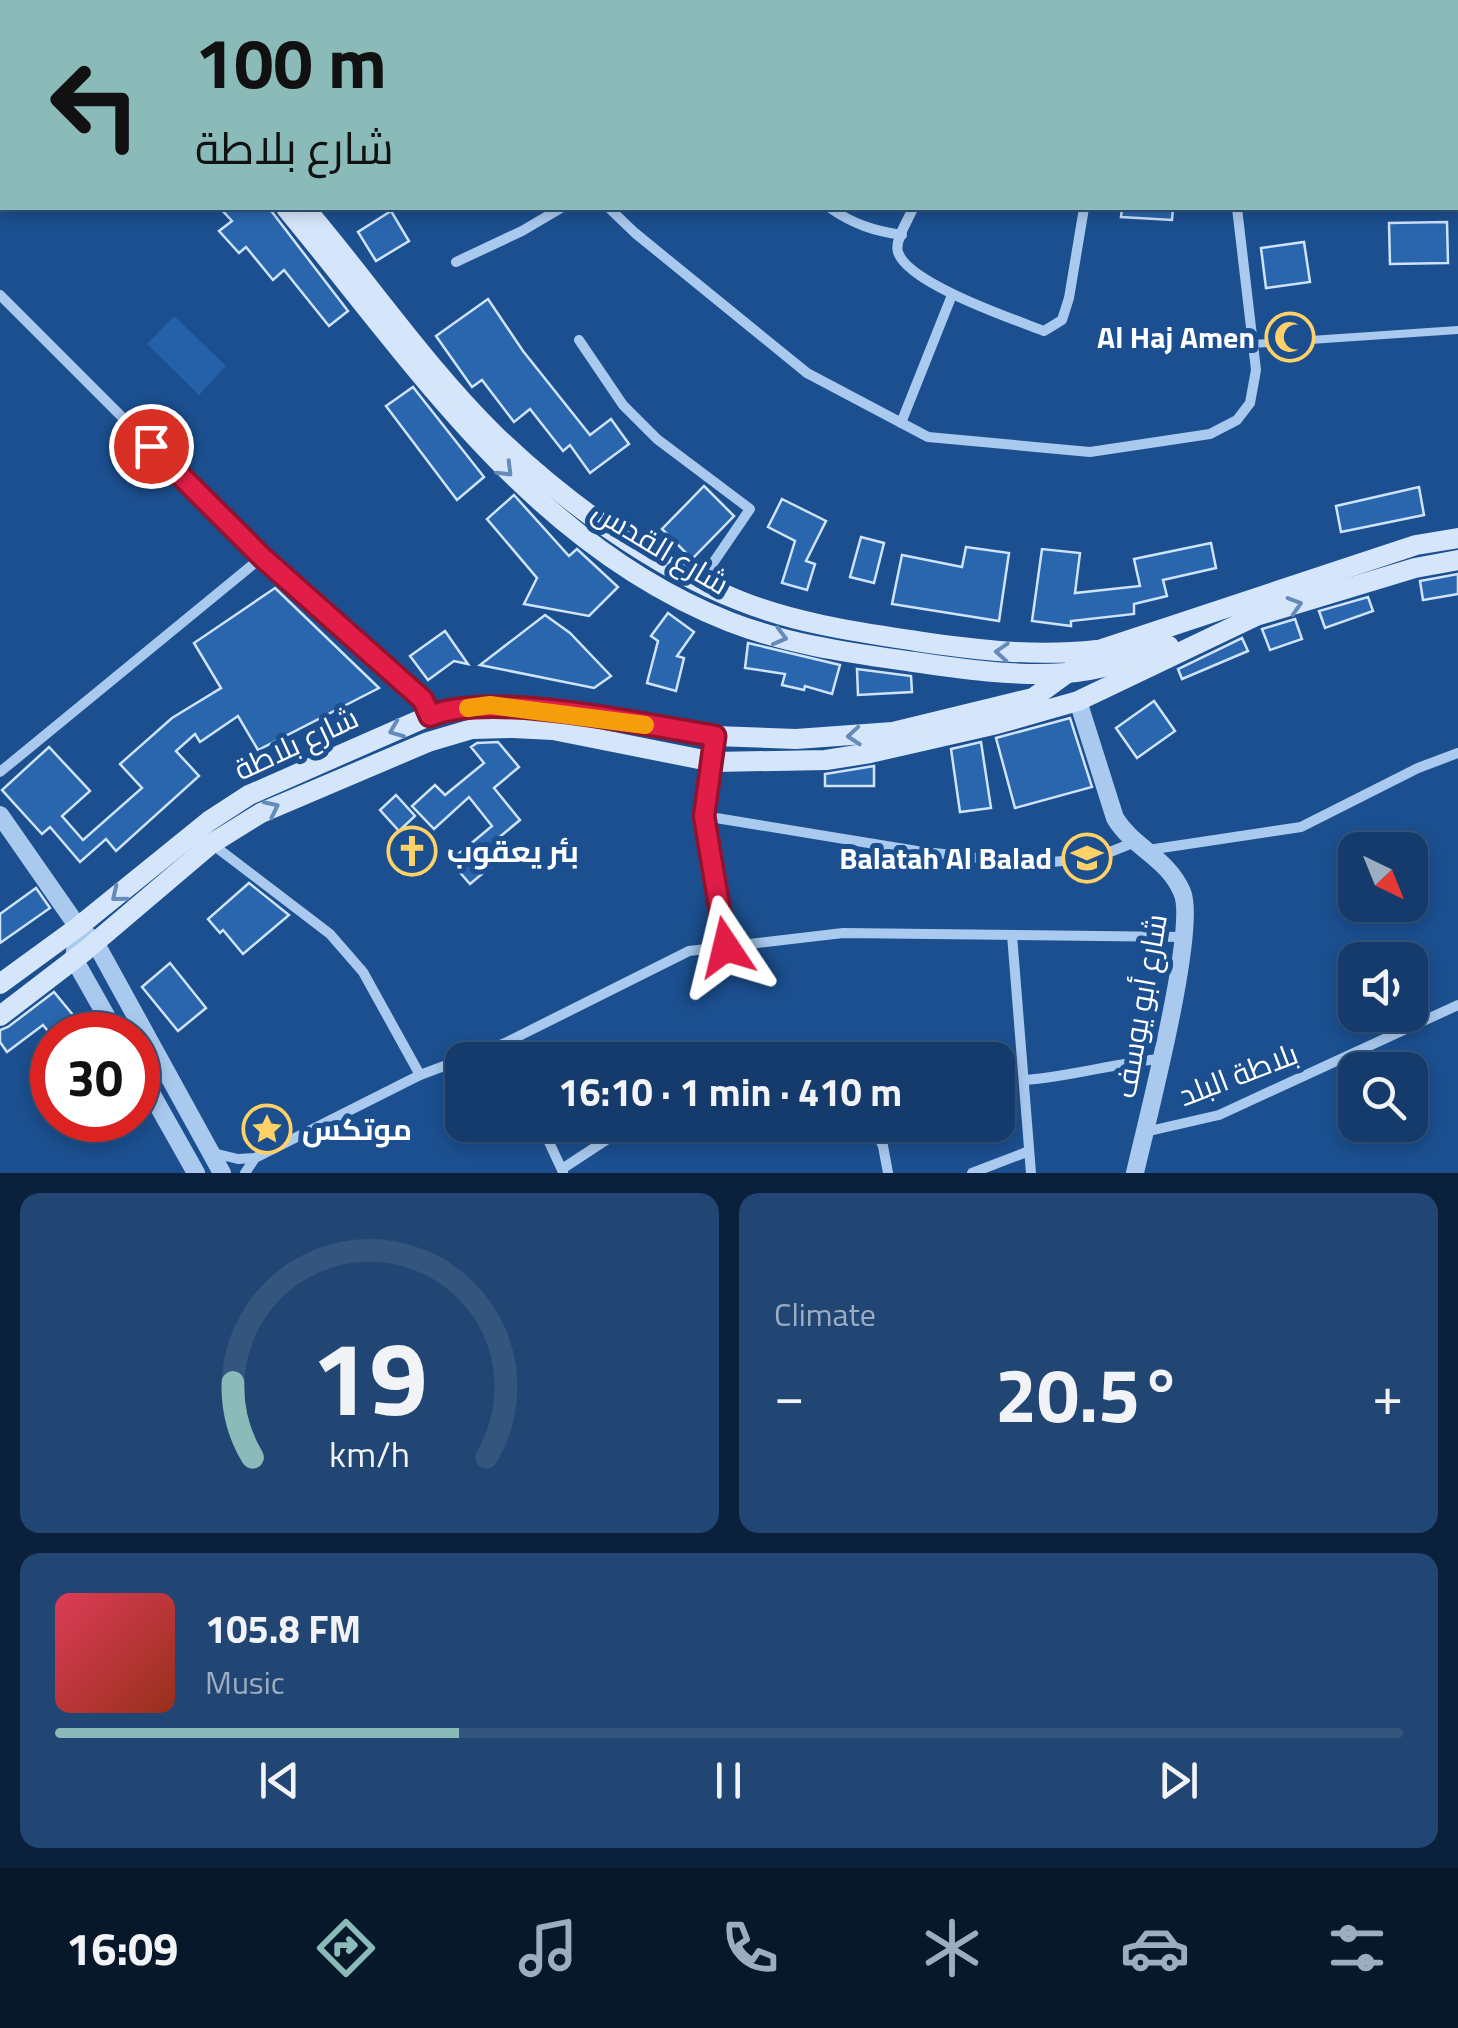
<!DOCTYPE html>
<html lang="en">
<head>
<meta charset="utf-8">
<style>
  :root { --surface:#143b6b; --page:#214673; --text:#f1f3f6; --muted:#9dadc1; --line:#33557e; --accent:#8bbbb9 }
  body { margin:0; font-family:"Titillium Web",Cairo,sans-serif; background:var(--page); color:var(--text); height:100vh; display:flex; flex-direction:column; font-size:38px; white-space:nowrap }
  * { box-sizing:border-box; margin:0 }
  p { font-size:32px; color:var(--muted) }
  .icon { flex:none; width:55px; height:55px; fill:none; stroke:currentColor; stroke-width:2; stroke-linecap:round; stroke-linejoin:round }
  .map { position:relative; height:1173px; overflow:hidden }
  .side { display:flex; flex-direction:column; gap:20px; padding:20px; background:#0b203b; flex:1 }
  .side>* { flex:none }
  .guide { position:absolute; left:0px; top:0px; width:1460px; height:210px; box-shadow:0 5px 15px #0003,0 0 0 2px var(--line); background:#8bbbb9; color:#111; overflow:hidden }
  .needle { width:65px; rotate:137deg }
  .tools { position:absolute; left:1338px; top:832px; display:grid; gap:20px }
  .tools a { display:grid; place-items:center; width:90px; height:90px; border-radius:20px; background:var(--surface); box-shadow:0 5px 15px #0003,0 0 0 2px var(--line); font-size:50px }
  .speed { position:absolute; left:30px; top:1012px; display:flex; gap:20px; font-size:50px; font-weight:700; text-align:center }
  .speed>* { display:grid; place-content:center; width:130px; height:130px; border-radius:50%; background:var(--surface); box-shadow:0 5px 15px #0003,0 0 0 2px var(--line); line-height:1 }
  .speed .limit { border:15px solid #d22; background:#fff; color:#111 }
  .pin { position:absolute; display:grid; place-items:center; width:85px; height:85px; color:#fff; margin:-42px; border:5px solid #fff; border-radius:50%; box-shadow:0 2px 10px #0007 }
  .me { position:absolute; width:110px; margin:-55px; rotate:350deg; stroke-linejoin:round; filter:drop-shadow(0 0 8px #0008) }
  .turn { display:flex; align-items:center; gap:35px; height:210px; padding:0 30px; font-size:45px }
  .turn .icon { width:130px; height:130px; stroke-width:2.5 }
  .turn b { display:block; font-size:70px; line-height:85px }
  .big { font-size:75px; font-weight:700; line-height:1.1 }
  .side .card { flex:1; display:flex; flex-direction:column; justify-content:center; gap:15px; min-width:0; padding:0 35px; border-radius:20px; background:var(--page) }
  .side .dial { align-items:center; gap:0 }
  .dial svg { height:260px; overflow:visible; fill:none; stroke:var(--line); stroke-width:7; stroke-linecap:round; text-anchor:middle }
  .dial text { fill:var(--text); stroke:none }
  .song { display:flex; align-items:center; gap:30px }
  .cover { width:120px; height:120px; border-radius:15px; background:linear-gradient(135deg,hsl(350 70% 55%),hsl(10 70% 35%)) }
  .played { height:10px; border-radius:5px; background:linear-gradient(90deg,var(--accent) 30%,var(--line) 30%) }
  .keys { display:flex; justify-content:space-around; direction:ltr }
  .heat { display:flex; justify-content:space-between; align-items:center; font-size:55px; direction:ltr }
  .side .tiles { flex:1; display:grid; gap:20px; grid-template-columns:1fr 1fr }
  .card:last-child { grid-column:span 2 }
  .trip { position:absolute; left:445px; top:1042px; width:570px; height:100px; border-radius:20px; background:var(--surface); box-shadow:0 5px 15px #0003,0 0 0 2px var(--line); font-weight:700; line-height:100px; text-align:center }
  .dock { display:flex; height:160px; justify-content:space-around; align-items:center; background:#08182b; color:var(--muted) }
  .dock .icon { width:70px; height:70px }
  .dock .selected { color:var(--accent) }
  .dock b { font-size:45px; color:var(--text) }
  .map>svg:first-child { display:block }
  .green { fill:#2461a8 }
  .building { fill:#2a66ad; stroke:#cfe3fa; stroke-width:2.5 }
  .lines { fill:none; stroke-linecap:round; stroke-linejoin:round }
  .service { stroke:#a9c9ee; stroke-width:8 }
  .minor { stroke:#a9c9ee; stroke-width:10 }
  .tertiary { stroke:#a9c9ee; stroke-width:18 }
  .secondary { stroke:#d6e6fa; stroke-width:20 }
  .oneway { stroke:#668bba }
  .route-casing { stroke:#92132f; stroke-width:25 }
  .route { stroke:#e11d48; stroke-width:18 }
  .slow { stroke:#f59e0b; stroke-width:18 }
  .labels { text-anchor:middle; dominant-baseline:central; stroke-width:10; stroke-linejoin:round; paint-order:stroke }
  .poi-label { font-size:30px; font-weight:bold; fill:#fff; stroke:#1b4f8f; text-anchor:end }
  .street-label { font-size:30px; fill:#fff; stroke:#1b4f8f }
</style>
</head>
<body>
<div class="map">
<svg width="1458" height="1173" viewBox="0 0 1458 1173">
  <rect width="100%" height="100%" fill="#1b4f8f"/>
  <path class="green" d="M174,316L226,366L199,395L147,344Z"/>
  <g class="building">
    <path d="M220,208H269L348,311L329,326L284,270L273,280L246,247L239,253L219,231L232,221Z"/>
    <path d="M1122,208H1173L1172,220L1121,217Z"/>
    <path d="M391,211L409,241L376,261L358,232Z"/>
    <path d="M1447,222L1448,263L1390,264L1389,223Z"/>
    <path d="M1304,242L1310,282L1266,288L1261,248Z"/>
    <path d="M488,299L523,351L590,435L611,419L629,444L590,473L570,445L563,451L530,409L514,422L482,380L472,387L436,336Z"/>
    <path d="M413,387L484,477L457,500L386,406Z"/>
    <path d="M704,486L734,516L692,559L662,529Z"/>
    <path d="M1419,487L1424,515L1341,532L1336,506Z"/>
    <path d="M514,495L569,556L577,549L618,587L589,616L524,604L537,578L487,519Z"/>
    <path d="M782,499L826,521L806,561L815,564L807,590L782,583L795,541L768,527Z"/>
    <path d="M861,537L884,543L874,583L850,577Z"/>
    <path d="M1211,543L1216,568L1163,580L1167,596L1134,604V614L1071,621V626L1032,621L1042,549L1080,553L1075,593L1140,586L1134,559Z"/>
    <path d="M966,547L1009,553L999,621L892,604L902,555L962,567Z"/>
    <path d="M1458,574V594L1423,600L1420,581Z"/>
    <path d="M275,588L379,688L258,750L238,716L200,742L195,734L176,751L199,776L116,851L106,839L80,862L50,827L42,834L2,790L49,747L90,791L62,816L83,840L142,788L120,764L172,718L221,688L194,643Z"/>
    <path d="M1368,597L1373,611L1325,628L1319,611Z"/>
    <path d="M668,613L694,632L677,656L684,658L676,691L647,683L658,641L651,636Z"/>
    <path d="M545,615L570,633L611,676L594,688L480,665Z"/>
    <path d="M1295,619L1302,639L1270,650L1262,629Z"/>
    <path d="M445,631L468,664L454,661L428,680L410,656Z"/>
    <path d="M1242,638L1248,651L1182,679L1178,669Z"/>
    <path d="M748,643L840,665L832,694L805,686L804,690L782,685L785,674L745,668Z"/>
    <path d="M857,669L911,676L912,692L858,695Z"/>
    <path d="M1154,701L1175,731L1137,758L1116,728Z"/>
    <path d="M1070,718L1092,787L1015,808L996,738Z"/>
    <path d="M498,742L519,767L494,788L520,820L496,840L507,853L470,884L450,861L492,826L469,797L434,829L412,806L435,785L445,795L484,763L471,747L477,743Z"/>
    <path d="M981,742L991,808L960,812L951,749Z"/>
    <path d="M874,766V786H825V774Z"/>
    <path d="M396,795L415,816L399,831L380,810Z"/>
    <path d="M249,883L289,915L243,954L223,930L220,933L208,919Z"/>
    <path d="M36,888L50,908L0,943V914Z"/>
    <path d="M170,963L206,1008L178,1031L142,987Z"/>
    <path d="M54,992L83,1027L73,1035H51L43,1025L7,1052L0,1042V1030L8,1027Z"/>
  </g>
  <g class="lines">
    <path class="service" d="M1253,344L1458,330"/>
    <g class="minor">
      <path d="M206,0V2"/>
      <path d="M785,0L788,2"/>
      <path d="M1214,0V2"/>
      <path d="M1044,2V0"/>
      <path d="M1232,2L1239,0"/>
      <path d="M609,208L635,233L807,373L928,437L1090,452L1210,434L1237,420L1250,403L1256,370L1237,208"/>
      <path d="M830,208C853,224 874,231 902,235"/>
      <path d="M913,208C909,219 894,240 898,252C907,283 1013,319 1044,331L1062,320L1069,298L1084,208"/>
      <path d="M456,262L522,231L561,208"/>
      <path d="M0,295L262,557L413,690L423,700L430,720"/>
      <path d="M579,340L623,405L657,439L750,509L700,582"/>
      <path d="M901,423L952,295"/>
      <path d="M715,736L704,816L726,947"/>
      <path d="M0,772L262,557"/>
      <path d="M704,816L917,851L1030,864L1095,858L1135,842"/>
      <path d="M212,844L330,934L363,972L420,1075"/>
      <path d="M1148,850L1301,827L1418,768L1458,753"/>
      <path d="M1012,935L1031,1173"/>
      <path d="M503,1044L511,1060"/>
      <path d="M1024,1080C1071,1077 1114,1063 1160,1059"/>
      <path d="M541,1125L563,1172"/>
      <path d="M873,1125L883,1146L888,1173"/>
      <path d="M1145,1132L1219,1115L1458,1005"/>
      <path d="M213,1153L238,1159L255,1158L420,1075L503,1044L689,951L843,933L1182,937"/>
      <path d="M562,1169L629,1125"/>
      <path d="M245,1173L255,1158"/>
      <path d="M972,1173L1029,1151"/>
    </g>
    <g class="tertiary">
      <path d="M1078,701L1115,818C1133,848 1168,858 1182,892C1198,927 1146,1124 1135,1173"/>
      <path d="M0,815L78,927L95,942L222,1173"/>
      <path d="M78,927L74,959L117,1035"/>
      <path d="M138,1070L196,1173"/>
    </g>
    <g class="secondary">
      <path d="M75,0L78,2"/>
      <path d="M92,0L95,2"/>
      <path d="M286,208C416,365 532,544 730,622C784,643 843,652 900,660C955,668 1011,677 1066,673C1101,671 1136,657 1169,646"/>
      <path d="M305,208C368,282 425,366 495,435C561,499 652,566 738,600C794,623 857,632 916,641C976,650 1036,657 1097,650"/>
      <path d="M0,984L78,927L209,821L249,795L438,712L489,705L556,712L715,736L796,739L893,732L1033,698L1099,650L1416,545L1458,538"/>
      <path d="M0,1016L85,951L211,844L261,813L428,742L472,729L513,728L553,730L714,762L826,760L870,753L997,724L1078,701L1256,616L1415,568L1458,560"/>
    </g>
  </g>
  <defs><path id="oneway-chevron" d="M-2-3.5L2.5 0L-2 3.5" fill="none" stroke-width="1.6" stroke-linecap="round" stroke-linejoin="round" transform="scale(2.5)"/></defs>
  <g class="oneway">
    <use href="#oneway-chevron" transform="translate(506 470) rotate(45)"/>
    <use href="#oneway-chevron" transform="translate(1295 605) rotate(-17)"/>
    <use href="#oneway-chevron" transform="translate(780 637) rotate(15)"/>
    <use href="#oneway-chevron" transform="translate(1002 652) rotate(-176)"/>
    <use href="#oneway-chevron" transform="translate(396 730) rotate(158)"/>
    <use href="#oneway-chevron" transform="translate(854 736) rotate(175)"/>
    <use href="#oneway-chevron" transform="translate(272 808) rotate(-26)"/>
    <use href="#oneway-chevron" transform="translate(118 895) rotate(141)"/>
  </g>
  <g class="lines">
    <g class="route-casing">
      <path id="route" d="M151,446L262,557L412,690L423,700L430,716C491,690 646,725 715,736L704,816L726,947"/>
    </g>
    <use href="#route" class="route"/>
    <path class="slow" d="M468,708L490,705L645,725"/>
  </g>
  <defs>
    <g id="mosque-ring" transform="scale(2.5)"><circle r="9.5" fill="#1b4f8f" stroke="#ffd166" stroke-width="1.5"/><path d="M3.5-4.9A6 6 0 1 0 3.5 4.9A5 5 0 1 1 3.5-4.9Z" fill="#ffd166"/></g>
    <g id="church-ring" transform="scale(2.5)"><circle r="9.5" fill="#1b4f8f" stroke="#ffd166" stroke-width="1.5"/><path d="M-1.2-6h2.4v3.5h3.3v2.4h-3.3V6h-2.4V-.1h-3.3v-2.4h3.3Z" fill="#ffd166"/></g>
    <g id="school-ring" transform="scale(2.5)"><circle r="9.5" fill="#1b4f8f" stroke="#ffd166" stroke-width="1.5"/><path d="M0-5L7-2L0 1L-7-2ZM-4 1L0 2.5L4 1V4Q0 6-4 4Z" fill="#ffd166"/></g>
    <g id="sight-ring" transform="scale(2.5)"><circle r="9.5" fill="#1b4f8f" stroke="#ffd166" stroke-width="1.5"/><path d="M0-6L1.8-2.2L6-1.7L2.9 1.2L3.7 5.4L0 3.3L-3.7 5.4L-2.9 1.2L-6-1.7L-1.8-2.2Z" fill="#ffd166"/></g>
  </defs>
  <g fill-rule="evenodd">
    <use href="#mosque-ring" x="1290" y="337"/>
    <use href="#church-ring" x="412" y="851"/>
    <use href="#school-ring" x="1087" y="858"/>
    <use href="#sight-ring" x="267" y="1129"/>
  </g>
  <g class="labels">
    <g class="poi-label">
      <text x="1255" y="337">Al Haj Amen</text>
      <text x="447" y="851" text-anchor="start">بئر يعقوب</text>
      <text x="1052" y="858">Balatah Al Balad</text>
      <text x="302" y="1129" text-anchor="start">موتكس</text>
    </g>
    <g class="street-label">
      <text transform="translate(661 547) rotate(31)">شارع القدس</text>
      <text transform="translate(296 743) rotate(-25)">شارع بلاطة</text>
      <text transform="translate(1140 1006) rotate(-80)">شارع أبو يوسف</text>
      <text transform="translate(1238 1074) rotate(-21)">بلاطة البلد</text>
    </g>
  </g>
</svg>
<div class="tools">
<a><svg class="needle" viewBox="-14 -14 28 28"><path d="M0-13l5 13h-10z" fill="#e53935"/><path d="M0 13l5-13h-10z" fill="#9dadc1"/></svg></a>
<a><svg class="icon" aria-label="sound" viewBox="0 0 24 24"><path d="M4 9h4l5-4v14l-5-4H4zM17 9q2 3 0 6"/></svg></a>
<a><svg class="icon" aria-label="search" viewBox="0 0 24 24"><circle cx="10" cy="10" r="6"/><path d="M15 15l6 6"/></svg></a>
</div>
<div class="speed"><div class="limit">30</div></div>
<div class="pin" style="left:151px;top:446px;background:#d93025"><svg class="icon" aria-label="arrive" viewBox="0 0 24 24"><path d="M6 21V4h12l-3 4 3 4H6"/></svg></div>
<svg class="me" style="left:726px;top:947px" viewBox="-20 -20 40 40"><path d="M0-17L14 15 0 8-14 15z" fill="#e11d48" stroke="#fff" stroke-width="4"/></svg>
<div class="trip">16:10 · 1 min · 410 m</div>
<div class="guide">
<div class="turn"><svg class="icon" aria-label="left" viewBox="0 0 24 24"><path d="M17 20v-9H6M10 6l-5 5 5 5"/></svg><div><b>100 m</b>شارع بلاطة</div></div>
</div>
</div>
<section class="side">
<div class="tiles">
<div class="card dial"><svg viewBox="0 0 100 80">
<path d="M14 69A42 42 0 1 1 86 69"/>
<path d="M14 69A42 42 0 0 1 8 46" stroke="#8bbbb9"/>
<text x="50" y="56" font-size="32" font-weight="700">19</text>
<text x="50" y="72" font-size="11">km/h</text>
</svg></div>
<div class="card"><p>Climate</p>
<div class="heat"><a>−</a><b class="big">20.5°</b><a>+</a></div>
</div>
<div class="card">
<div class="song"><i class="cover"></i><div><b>105.8 FM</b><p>Music</p></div></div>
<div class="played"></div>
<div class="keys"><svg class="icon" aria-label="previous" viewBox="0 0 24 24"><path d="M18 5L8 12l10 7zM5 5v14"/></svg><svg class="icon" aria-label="pause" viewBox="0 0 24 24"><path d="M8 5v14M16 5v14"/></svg><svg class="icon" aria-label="next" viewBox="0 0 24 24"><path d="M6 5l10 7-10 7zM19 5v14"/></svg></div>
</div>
</div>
</section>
<nav class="dock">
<b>16:09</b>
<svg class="icon selected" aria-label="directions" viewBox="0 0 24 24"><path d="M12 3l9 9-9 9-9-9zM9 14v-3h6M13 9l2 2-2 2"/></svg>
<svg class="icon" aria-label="music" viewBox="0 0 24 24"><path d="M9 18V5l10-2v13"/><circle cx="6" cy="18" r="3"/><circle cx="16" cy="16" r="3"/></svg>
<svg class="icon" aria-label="phone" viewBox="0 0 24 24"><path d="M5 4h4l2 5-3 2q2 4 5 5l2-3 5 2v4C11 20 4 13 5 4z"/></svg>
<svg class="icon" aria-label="climate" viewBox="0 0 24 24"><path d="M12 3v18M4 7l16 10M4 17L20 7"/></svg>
<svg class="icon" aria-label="car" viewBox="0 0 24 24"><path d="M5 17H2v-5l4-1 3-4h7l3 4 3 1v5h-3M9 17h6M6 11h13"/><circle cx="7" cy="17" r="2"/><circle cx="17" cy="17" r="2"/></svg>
<svg class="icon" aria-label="filters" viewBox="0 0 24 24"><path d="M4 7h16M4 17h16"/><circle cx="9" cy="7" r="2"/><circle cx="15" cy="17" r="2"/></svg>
</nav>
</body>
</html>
